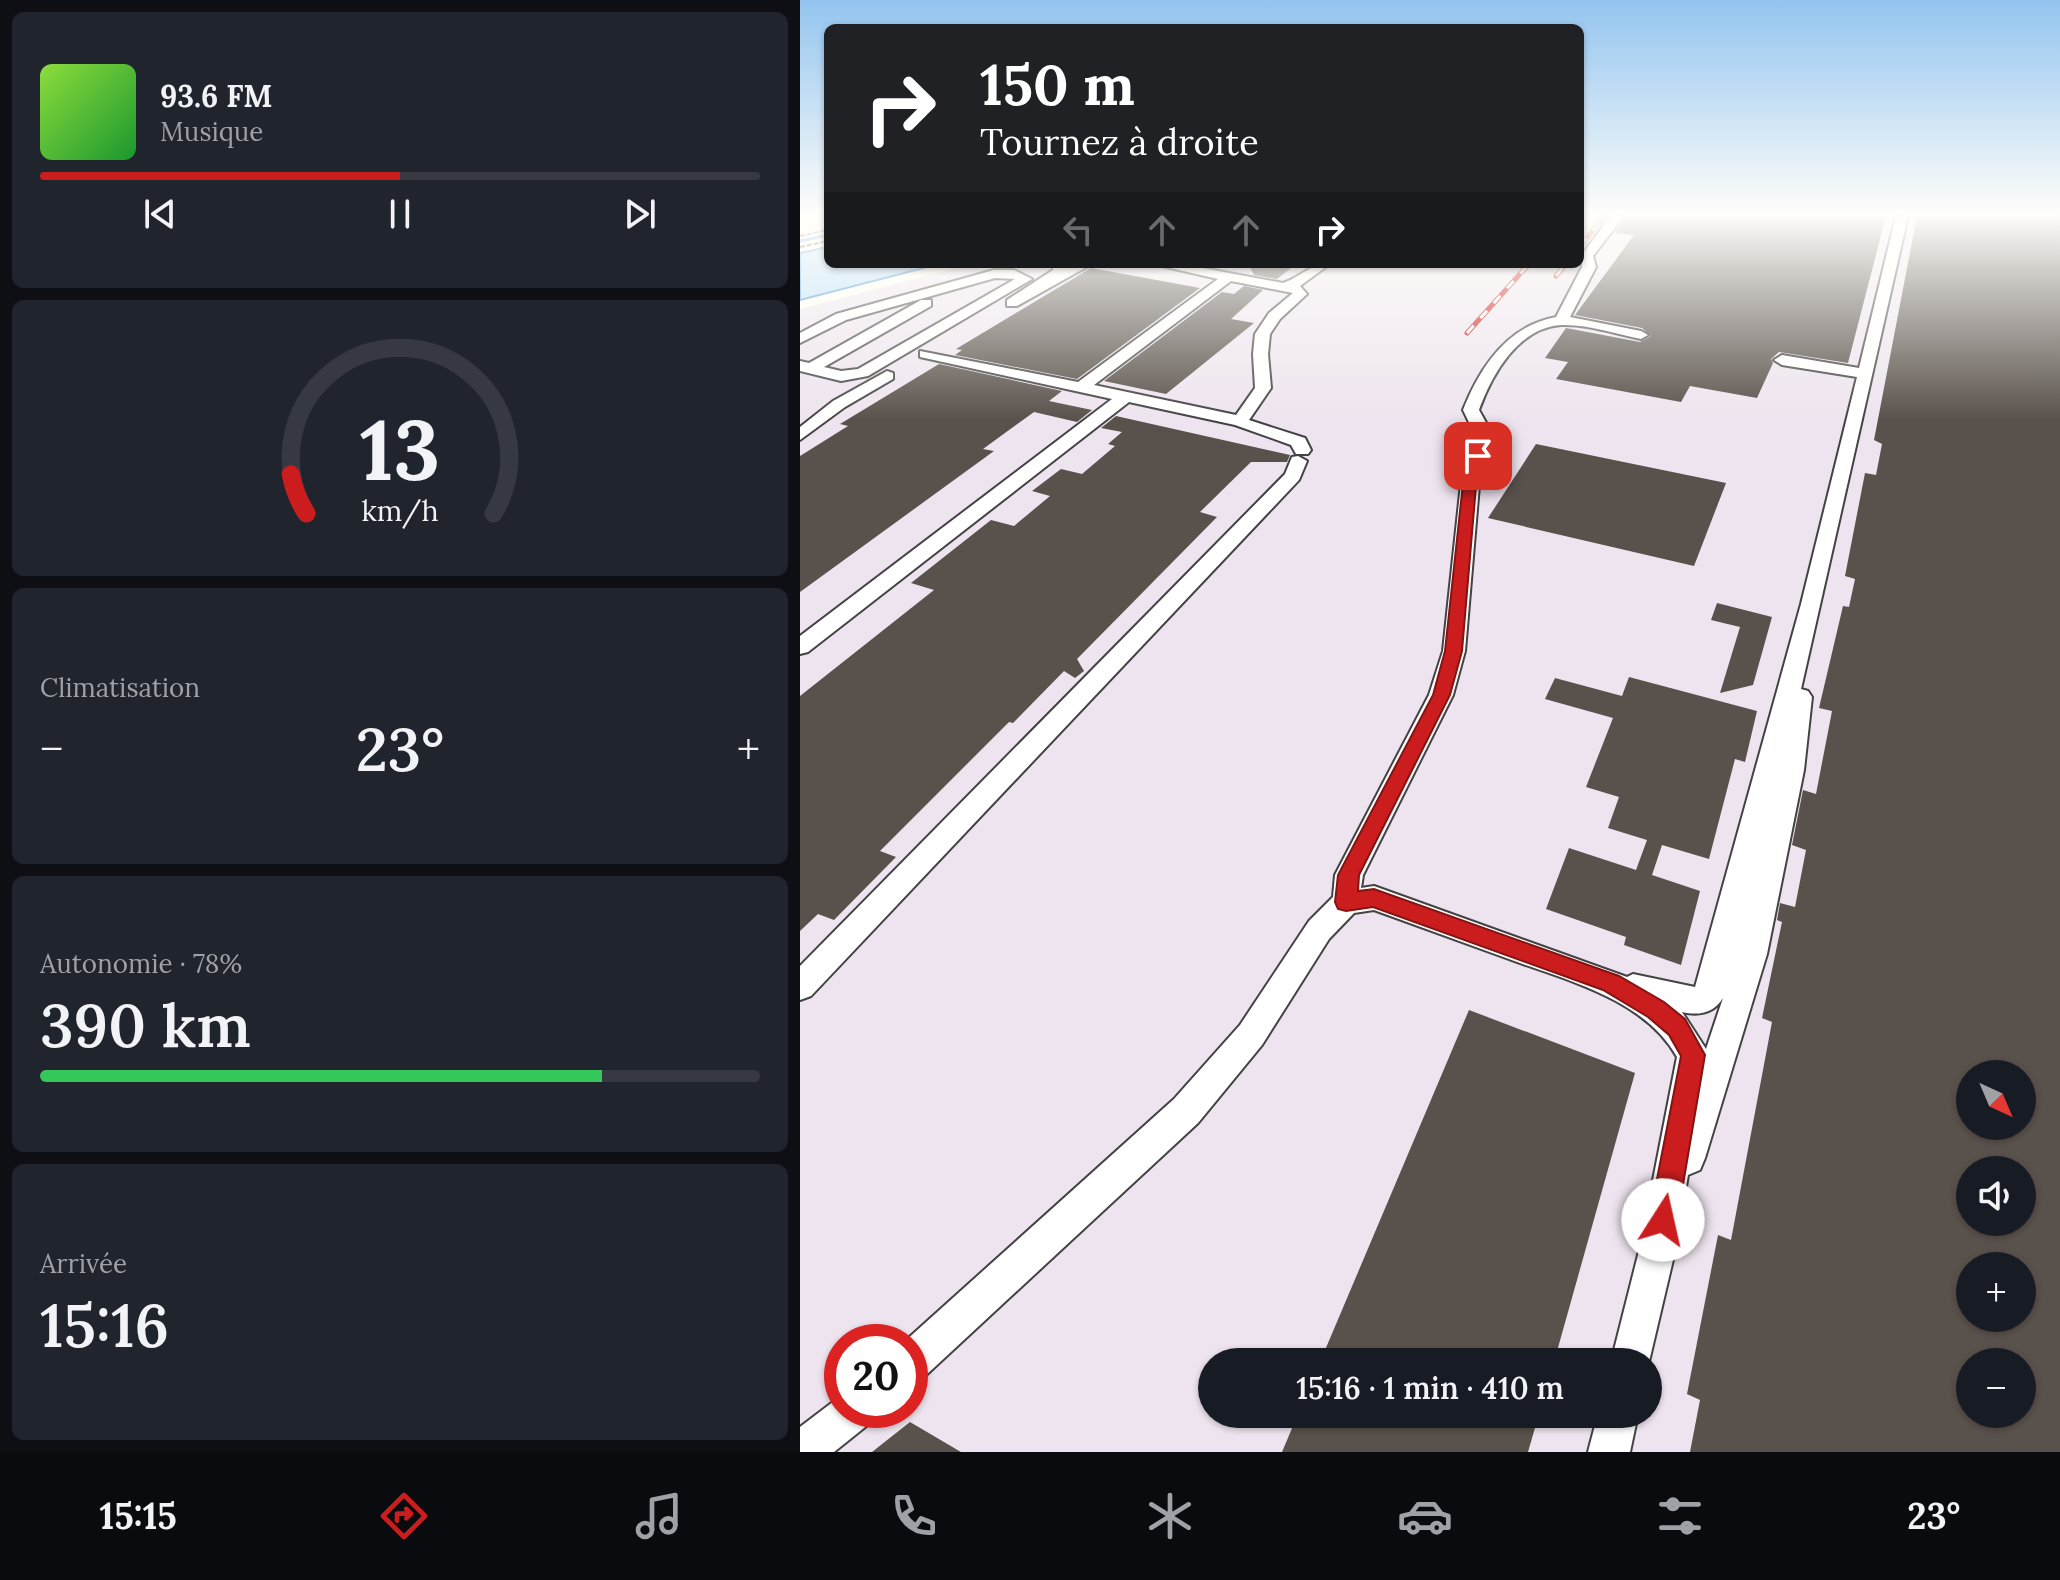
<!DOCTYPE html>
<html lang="fr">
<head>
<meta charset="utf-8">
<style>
  :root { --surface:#171b24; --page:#20242c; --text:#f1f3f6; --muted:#9ea1a6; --line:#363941; --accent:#cb1d1d }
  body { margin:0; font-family:Lora,serif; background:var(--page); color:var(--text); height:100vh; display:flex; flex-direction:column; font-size:30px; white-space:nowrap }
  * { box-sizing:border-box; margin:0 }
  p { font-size:26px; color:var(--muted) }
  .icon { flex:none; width:44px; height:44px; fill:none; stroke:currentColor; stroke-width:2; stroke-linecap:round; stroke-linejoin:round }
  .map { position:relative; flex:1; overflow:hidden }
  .side { display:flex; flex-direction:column; gap:12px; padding:12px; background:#0d0f14; width:800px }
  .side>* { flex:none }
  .hud { position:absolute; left:24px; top:24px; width:760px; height:244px; border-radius:12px; box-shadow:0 2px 6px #0004; background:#202124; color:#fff; overflow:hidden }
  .needle { width:52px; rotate:136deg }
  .buttons { position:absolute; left:1156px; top:1060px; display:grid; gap:16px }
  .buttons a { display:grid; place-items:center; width:80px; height:80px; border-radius:50%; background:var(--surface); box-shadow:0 2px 6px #0004; font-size:40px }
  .speed { position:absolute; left:24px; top:1324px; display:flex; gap:16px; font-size:40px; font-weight:700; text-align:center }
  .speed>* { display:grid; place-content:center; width:104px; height:104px; border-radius:50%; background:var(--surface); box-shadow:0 2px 6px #0004; line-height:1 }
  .speed .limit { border:12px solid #d22; background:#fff; color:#111 }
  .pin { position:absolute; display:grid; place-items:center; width:68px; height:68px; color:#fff; margin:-34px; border-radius:16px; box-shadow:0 4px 12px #0006 }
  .me { position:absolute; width:88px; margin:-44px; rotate:10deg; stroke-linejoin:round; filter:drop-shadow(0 0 6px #0008) }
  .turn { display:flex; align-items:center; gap:28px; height:168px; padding:0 24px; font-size:36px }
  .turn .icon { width:104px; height:104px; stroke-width:2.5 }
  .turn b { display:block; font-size:56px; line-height:68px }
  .lanes { display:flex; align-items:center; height:76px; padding:0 24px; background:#0003; justify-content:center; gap:40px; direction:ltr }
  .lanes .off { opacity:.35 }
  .big { font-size:60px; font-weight:600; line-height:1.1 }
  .side .widget { flex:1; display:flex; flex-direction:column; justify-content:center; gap:12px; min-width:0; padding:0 28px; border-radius:12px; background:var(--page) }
  .side .dial { align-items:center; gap:0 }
  .dial svg { height:208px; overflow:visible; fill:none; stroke:var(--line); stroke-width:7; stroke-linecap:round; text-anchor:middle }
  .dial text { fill:var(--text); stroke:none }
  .song { display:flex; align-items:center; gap:24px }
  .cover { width:96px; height:96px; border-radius:12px; background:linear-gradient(135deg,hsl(90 70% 55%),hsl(130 70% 35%)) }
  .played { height:8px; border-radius:4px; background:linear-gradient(90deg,var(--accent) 50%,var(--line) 50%) }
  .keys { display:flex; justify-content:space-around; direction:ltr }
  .heat { display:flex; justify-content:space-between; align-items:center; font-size:44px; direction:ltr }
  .charge { height:12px; border-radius:6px; background:linear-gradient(90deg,#34c759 78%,var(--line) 0) }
  .trip { position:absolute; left:398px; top:1348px; width:464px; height:80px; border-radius:40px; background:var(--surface); box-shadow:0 2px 6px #0004; font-weight:600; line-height:80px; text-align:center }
  .tab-bar { display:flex; height:128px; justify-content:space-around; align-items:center; background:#090b0e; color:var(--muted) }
  .tab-bar .icon { width:56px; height:56px }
  .tab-bar .on { color:var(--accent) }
  .tab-bar b { font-size:36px; color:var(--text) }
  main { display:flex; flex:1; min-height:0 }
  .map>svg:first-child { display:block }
  .industrial { fill:#eee4ef; fill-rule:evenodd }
  .water { fill:#b3ddfa; stroke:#358fd7; stroke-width:2 }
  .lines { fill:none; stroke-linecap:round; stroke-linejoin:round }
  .stream { stroke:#358fd7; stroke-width:3 }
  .building { fill:#59514b; fill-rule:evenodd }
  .minor-casing { stroke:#434343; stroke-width:4 }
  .path { stroke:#323232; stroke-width:2; stroke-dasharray:5 2; stroke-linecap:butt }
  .minor { fill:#fff; fill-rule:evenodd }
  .rail-casing { stroke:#cb1d1d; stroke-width:5 }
  .rail { stroke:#fff; stroke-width:3; stroke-dasharray:10; stroke-linecap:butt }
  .route { fill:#cb1d1d; stroke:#841313; stroke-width:2 }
</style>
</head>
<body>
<main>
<section class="side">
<div class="widget">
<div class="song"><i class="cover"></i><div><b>93.6 FM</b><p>Musique</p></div></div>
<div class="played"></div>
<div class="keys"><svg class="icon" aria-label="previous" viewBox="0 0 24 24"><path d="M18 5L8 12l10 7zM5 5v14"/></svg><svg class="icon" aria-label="pause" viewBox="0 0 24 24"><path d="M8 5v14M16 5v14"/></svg><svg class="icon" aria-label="next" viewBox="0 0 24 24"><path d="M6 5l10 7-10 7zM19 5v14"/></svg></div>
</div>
<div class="widget dial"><svg viewBox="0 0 100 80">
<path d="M14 69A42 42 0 1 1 86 69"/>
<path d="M14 69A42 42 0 0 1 8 54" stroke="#cb1d1d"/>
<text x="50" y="56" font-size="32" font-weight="700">13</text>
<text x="50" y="72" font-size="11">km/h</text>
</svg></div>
<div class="widget"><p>Climatisation</p>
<div class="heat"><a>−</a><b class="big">23°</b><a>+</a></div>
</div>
<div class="widget"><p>Autonomie · 78%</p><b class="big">390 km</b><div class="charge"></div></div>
<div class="widget"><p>Arrivée</p><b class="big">15:16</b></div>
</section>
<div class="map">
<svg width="1260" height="1452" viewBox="0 0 1260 1452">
  <rect width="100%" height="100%" fill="#fffdf3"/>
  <path class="industrial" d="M780,216H1260V1452H0V309L171,264H780ZM1170,1074H1222V1126H1170ZM1170,1170H1222V1222H1170ZM1170,1266H1222V1318H1170ZM42,1342H110V1410H42ZM412,1362H848V1414H412ZM1170,1362H1222V1414H1170Z"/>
  <path class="water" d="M28,247V264H139L0,300V253Z"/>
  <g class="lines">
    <path class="stream" d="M0,241L28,235"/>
  </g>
  <g class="building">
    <path d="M827,216H1086L1048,363L979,352L971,359L973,363L957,398L890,386L881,402L756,379L768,362L745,358L766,328L840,342L851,336L842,328L775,315L834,235L815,233Z"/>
    <path d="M1117,216H1260V1452H890L900,1400L887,1394L918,1235L931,1240L972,1022L962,1018L982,922L977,920L980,903L995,907L1006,850L992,845L1003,790L1016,794L1032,711L1019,708L1043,606L1049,607L1055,579L1045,576L1065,473L1076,475L1082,444L1074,440ZM1170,1074H1222V1126H1170ZM1170,1170H1222V1222H1170ZM1170,1266H1222V1318H1170ZM1170,1362H1222V1414H1170Z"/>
    <path d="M448,264H496L477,279L454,275Z"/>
    <path d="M291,268L400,288L277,379L155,355L162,350L156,349Z"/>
    <path d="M444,286L463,290L431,319L454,323L366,394L304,381L422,292L434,294Z"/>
    <path d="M139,364L262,391L249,401L292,410L277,422L234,412L183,449L194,451L0,592V456L48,426L40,424Z"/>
    <path d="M316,416L490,455L487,462H451L400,512L417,517L277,659L284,671L275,678L264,671L213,723L209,722L80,851L96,857L34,920L18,914L0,931V696L134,590L111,583L191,520L214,526L250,496L232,491L261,469L282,474L315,446L308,444L322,432L301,428Z"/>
    <path d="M736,444L926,483L894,566L688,518Z"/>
    <path d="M917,603L972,617L953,685L920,693L940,627L911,620Z"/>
    <path d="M829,677L957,711L945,762L935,759L909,859L862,845L852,875L900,891L881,965L824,945L826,937L746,909L769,848L836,870L847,840L808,828L819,797L786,787L813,718L745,699L755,678L822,696Z"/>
    <path d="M669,1010L835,1073L754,1362H520Z"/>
    <path d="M498,1414H739L728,1452H482Z"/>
    <path d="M110,1422L161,1452H72Z"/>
  </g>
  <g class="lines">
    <g class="minor-casing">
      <g id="minor">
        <path d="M811,216H824L793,256L796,267L770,317L841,331L848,335L841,339C815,334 788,324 761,325C718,328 692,374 679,410L694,437L680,474L665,651L653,695L563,875L561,888L574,886L827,977L833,974L895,987L1001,604L1057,377L982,365L974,360L982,355L1059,368L1096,216H1108L1001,689L1008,691L1012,697L1004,770L967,954L905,1158L900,1170L888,1175L876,1247L848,1366V1362H811L840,1247L877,1057C844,998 765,980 706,958C662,942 618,926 574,910L554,913L529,939L462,1045L398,1123L124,1377L110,1383V1342H104L374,1099L440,1025L509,921L533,897L535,875L629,695L643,651L662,474L676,437L663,410C680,367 707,326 756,317L782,267L781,256ZM923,998L906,1049L882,1012C899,1016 914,1013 923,998Z"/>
        <path d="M253,264H267V268L275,264H292L217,306H207V300L253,270Z"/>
        <path d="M353,264H381L483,283C503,276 509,264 530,264L500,286L507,294L480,319L470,334L468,354L471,388L449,420L505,438L511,450L508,454H496L491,445L435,425L329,402L8,652L0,654V636L312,399L120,357V351L278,382L418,279ZM431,281L493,293L469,313L455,334L453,354L455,388L436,415L294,385Z"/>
        <path d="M214,270L232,279L68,376L41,381L0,371V361L9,363L121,300H131V306L24,367L41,371L58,369L215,279L195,278L46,320L0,343V333L36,314L194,270Z"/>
        <path d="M87,371L93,373V379L45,407L0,440V427L33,401Z"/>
        <path d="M498,456L507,461L499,480L11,996L0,1000V966L485,474L492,457Z"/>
        <path d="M42,1395V1410H75L69,1424L34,1452H0V1427Z"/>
        <path d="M798,1414H838L830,1452H788Z"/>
      </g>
    </g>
    <g class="path">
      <path d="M0,236L28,230"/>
      <path d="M0,247L28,241"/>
    </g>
    <use href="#minor" class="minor"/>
    <g class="rail-casing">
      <g id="rail">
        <path d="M780,246L805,216"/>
        <path d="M756,276L766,264"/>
        <path d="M667,333L729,264"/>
      </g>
    </g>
    <use href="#rail" class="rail"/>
  </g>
  <linearGradient id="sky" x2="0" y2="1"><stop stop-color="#93c4ef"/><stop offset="0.51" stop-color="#fffefa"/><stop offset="1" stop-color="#fffefa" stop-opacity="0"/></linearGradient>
  <rect width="1260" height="420" fill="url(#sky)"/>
  <path class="route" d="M673,453L685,456L677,474L662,651L650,695L559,875L558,891L574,889L819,976L864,1002L885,1019L905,1055L877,1220L873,1230L863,1234L853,1230L849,1220L881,1056L869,1035L848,1017L803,990L573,907L546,911L538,909L535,902L538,875L633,695L645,651L664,474Z"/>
</svg>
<div class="buttons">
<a><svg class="needle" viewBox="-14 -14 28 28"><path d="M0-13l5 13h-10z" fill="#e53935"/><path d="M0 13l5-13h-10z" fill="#9ea1a6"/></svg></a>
<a><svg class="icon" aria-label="sound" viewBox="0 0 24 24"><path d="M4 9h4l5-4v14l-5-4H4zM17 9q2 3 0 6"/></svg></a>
<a>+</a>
<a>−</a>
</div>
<div class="speed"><div class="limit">20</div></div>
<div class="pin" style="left:678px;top:456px;background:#d93025"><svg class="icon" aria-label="arrive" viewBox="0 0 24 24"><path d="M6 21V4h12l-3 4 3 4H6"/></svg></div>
<svg class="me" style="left:863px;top:1220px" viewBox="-20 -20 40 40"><circle r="19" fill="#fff"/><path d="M0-13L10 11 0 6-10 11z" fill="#cb1d1d"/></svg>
<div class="trip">15:16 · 1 min · 410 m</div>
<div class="hud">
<div class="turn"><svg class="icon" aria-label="right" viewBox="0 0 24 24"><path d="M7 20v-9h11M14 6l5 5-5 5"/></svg><div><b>150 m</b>Tournez à droite</div></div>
<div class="lanes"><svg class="icon off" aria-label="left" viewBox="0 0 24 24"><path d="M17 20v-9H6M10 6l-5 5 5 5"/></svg><svg class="icon off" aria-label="ahead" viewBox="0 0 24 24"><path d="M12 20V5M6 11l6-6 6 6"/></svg><svg class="icon off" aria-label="ahead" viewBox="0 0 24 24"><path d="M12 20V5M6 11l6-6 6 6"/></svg><svg class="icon" aria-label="right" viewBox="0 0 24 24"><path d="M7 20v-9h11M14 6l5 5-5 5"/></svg></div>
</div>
</div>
</main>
<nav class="tab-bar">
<b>15:15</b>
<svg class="icon on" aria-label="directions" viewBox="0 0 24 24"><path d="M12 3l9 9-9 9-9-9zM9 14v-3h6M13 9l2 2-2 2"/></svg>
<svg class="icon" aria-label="music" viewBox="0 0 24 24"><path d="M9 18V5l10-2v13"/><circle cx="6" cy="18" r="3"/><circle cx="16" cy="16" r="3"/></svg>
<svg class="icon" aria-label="phone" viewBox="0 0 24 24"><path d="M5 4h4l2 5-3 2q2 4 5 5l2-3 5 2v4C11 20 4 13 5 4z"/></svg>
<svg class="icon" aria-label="climate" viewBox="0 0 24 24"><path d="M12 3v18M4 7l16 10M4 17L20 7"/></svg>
<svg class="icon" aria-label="car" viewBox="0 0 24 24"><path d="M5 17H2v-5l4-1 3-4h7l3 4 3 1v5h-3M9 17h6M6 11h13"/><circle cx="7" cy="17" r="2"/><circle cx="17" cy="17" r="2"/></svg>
<svg class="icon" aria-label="filters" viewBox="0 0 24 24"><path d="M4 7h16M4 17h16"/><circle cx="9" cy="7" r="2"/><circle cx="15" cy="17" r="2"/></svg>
<b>23°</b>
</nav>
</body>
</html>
